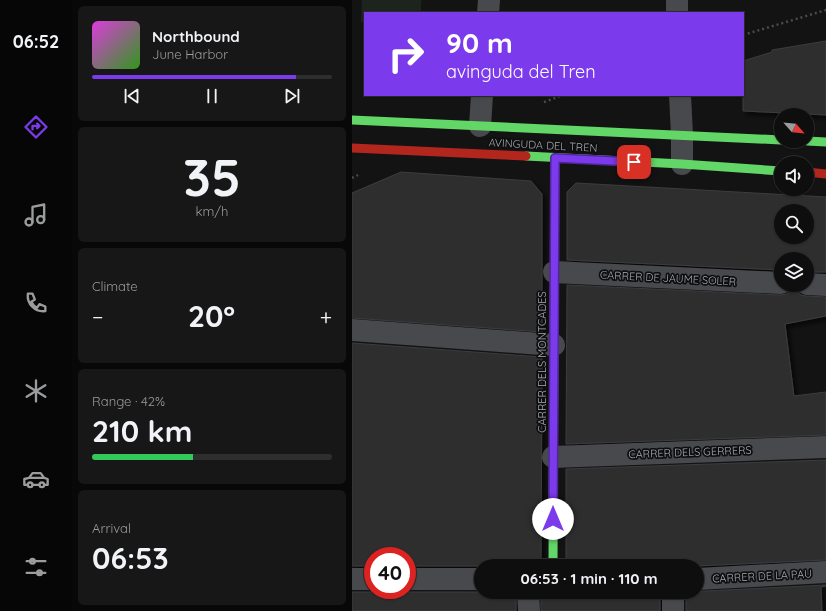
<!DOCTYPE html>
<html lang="en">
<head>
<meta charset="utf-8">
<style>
  :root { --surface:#0e0e0f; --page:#171718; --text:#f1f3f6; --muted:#9b9c9e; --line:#2e2e2f; --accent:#7c3aed }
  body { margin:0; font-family:Quicksand,sans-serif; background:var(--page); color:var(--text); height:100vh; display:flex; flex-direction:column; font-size:15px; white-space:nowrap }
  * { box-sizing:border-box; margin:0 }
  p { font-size:13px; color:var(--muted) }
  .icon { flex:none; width:22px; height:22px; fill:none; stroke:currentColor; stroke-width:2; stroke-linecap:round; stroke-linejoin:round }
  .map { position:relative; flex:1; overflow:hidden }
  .drawer { display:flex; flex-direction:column; gap:6px; padding:6px; background:#080808; width:280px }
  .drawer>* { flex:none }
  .hud { position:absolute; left:12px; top:12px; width:380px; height:84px; border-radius:0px; box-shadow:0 1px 3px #0004,0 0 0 1px var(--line); background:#7c3aed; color:#fff; overflow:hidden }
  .needle { width:26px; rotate:117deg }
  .tools { position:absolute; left:422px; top:108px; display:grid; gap:8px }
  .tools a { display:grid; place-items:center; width:40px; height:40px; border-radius:50%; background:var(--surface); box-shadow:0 1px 3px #0004,0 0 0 1px var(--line); font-size:20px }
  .speed { position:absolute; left:12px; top:547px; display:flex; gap:8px; font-size:20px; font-weight:700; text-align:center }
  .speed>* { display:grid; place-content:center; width:52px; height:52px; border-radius:50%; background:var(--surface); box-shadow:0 1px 3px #0004,0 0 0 1px var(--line); line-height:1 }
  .speed .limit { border:6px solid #d22; background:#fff; color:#111 }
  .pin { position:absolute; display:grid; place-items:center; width:34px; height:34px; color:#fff; margin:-17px; border-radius:8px; box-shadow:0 2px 6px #0006 }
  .me { position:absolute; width:44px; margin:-22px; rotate:0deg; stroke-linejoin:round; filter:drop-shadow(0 0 3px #0008) }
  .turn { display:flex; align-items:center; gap:14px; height:84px; padding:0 16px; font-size:18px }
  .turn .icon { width:52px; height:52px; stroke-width:2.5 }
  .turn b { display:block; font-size:28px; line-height:34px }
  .big { font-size:30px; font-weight:700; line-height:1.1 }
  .drawer .card { flex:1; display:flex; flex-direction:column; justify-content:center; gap:6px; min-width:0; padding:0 14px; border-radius:6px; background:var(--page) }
  .drawer .dial { align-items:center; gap:0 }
  .dial b { font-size:52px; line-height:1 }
  .song { display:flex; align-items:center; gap:12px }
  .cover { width:48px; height:48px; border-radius:6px; background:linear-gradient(135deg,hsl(300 70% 55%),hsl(110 70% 35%)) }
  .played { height:4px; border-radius:2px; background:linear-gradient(90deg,var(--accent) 85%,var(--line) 85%) }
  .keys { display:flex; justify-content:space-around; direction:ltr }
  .heat { display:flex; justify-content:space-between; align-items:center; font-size:22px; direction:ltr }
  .charge { height:6px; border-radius:3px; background:linear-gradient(90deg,#34c759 42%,var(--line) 0) }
  .trip { position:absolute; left:122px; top:559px; width:230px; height:40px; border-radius:20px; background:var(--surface); box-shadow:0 1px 3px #0004,0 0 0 1px var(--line); font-weight:700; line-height:40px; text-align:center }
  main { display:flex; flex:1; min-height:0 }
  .menu { display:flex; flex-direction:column; width:72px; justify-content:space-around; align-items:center; background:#060606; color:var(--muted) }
  .menu .icon { width:28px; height:28px }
  .menu .selected { color:var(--accent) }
  .menu b { font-size:18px; color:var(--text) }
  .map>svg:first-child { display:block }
  .green { fill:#1d241e }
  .building { fill:#2e2e2f; stroke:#3c3d40; fill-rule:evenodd; filter:url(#shadow) }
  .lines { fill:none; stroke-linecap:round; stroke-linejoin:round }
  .path { stroke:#494b4d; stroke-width:2.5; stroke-dasharray:2 3; stroke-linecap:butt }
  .street { stroke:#48494c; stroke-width:22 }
  .fast { stroke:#63d668; stroke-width:9 }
  .jam { stroke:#b3261e; stroke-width:9 }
  .route-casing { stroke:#51269a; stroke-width:10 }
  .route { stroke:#7c3aed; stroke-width:7 }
  .labels { text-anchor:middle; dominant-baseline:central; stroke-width:3.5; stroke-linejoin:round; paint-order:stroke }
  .street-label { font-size:11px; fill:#a5aab3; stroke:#0e0e0f }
</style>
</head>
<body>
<main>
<nav class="menu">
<b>06:52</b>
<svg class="icon selected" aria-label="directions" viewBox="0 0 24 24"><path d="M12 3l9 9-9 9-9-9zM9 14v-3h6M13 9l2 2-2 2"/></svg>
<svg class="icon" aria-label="music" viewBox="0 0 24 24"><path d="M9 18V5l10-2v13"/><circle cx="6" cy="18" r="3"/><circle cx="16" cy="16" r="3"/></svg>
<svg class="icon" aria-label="phone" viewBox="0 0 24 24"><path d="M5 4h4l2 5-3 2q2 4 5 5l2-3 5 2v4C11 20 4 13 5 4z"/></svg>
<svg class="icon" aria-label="climate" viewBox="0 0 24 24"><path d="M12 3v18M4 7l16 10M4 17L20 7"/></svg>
<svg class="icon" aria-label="car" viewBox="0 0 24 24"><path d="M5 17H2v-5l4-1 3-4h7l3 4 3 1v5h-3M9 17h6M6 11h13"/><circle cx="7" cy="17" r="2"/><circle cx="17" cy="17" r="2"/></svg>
<svg class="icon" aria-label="filters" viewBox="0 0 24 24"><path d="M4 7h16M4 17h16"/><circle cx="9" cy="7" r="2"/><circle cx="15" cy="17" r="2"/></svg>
</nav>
<section class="drawer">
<div class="card">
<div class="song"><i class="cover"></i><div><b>Northbound</b><p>June Harbor</p></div></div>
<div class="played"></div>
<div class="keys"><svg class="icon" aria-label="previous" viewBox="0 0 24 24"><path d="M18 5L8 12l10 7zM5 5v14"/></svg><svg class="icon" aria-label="pause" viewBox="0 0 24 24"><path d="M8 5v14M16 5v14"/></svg><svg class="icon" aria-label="next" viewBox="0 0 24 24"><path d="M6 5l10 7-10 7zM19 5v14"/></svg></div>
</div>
<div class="card dial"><b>35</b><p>km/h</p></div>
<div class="card"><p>Climate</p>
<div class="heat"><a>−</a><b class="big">20°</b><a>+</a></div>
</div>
<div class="card"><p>Range · 42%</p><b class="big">210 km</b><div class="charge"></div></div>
<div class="card"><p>Arrival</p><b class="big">06:53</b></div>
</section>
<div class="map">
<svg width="474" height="611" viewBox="0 0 474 611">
  <defs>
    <filter id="shadow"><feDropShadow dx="3.5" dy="3.5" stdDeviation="2" flood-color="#0009"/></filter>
  </defs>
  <rect width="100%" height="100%" fill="#131314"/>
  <path class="green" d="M10,0H70L69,2V13L48,11L47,13H13V22H9Z"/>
  <g class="building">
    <path d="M474,41V115L391,111V61L420,52V50Z"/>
    <path d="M49,172L179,181L190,194V332L0,318V193Z"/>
    <path d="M224,183L474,197V272H455V259H429V270L215,260V192ZM429,211H455V237H429Z"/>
    <path d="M215,285L428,295L435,294L439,290L441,285H443L444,290L449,295L454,296L474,297V316L433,324L442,396L474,392V435L214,444Z"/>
    <path d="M0,343L190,357L189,566H55V556H21V566H0Z"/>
    <path d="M474,460V560L345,566H214V469Z"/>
    <path d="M474,585V586L469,587L470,611H334V592Z"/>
    <path d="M27,590H49L55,592H164V611H0V592H21Z"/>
    <rect x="189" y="592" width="119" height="19"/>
  </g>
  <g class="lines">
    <g class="path">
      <path d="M391,35L474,10"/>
      <path d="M192,102L211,95"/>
      <path d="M0,178L6,175"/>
    </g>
    <g class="street">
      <path d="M325,0V13"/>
      <path d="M136,13L137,0"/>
      <path d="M328,95L330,135V164"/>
      <path d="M128,126L130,95"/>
      <path d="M202,272L429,283"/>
      <path d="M455,284L474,285"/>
      <path d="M0,330L202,345"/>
      <path d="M201,457L474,447"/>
      <path d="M0,579H21"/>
      <path d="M55,579H129"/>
      <path d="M345,579L474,572"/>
      <path d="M176,592L177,611"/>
      <path d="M321,592V611"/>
    </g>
    <g class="fast">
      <path d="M0,120L429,140"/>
      <path d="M455,141L474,142"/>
      <path d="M174,156L330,164L429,171"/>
      <path d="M201,566L202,316"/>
    </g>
    <g class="jam">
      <path d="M0,148L174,156"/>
      <path d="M455,172L474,174"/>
      <path d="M202,316L203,158"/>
    </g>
  </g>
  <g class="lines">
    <g class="route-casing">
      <path id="route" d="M201,519L203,158L282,162"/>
    </g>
    <use href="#route" class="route"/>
  </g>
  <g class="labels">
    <g class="street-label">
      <text transform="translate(191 145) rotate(3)">AVINGUDA DEL TREN</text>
      <text transform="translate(316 278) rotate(3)">CARRER DE JAUME SOLER</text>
      <text transform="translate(190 362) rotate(-90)">CARRER DELS MONTCADES</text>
      <text transform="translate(338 452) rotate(-2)">CARRER DELS GERRERS</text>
      <text transform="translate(410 576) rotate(-3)">CARRER DE LA PAU</text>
    </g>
  </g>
</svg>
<div class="tools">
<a><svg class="needle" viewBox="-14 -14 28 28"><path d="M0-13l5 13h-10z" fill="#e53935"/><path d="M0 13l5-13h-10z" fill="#9b9c9e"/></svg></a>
<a><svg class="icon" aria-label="sound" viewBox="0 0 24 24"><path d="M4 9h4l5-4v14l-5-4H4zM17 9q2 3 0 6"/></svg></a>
<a><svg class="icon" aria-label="search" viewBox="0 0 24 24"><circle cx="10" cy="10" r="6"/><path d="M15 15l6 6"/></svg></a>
<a><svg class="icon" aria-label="layers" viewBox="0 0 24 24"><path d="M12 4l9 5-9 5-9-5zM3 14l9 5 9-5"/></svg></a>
</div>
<div class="speed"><div class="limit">40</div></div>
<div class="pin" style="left:282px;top:162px;background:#d93025"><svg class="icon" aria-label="arrive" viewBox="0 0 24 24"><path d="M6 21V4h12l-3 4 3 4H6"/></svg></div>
<svg class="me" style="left:201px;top:519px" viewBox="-20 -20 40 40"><circle r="19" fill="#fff"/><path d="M0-13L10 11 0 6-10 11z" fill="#7c3aed"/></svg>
<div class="trip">06:53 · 1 min · 110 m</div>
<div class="hud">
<div class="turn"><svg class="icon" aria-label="right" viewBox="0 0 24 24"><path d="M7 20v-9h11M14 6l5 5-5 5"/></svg><div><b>90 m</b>avinguda del Tren</div></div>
</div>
</div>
</main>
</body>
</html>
